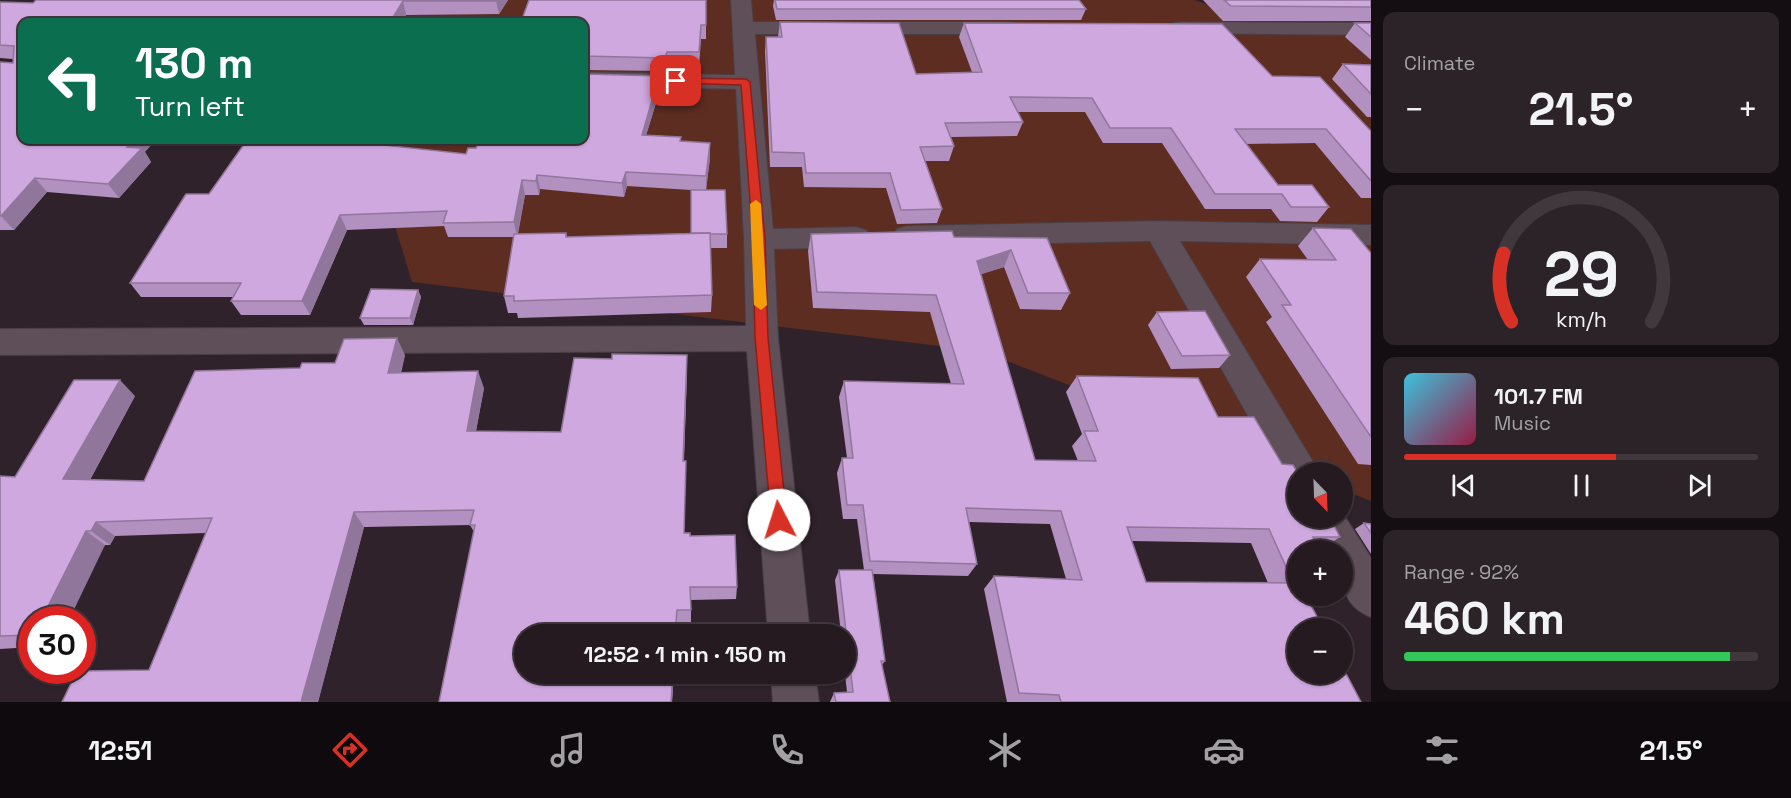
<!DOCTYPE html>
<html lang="en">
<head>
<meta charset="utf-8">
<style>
  :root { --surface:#241a20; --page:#2c2329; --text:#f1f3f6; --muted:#a3a1a5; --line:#41383e; --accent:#d93025 }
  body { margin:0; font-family:"Space Grotesk",sans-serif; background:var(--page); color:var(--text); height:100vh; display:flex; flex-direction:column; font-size:22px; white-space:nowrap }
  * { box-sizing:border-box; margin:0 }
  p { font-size:20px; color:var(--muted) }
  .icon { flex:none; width:33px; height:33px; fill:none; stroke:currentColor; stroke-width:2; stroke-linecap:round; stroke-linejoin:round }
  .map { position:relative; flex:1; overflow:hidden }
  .side { display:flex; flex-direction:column; gap:12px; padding:12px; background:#140e12; width:420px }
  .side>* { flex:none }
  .guide { position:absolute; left:18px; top:18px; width:570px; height:126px; border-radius:12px; box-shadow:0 2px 4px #0004,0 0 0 2px var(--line); background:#0b6e4f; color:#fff; overflow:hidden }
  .needle { width:39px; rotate:157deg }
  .tools { position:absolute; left:1287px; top:462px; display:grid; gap:12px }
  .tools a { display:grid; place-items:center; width:66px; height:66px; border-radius:50%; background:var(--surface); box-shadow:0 2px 4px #0004,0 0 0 2px var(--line); font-size:30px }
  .speed { position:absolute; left:18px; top:606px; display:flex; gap:12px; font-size:30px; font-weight:700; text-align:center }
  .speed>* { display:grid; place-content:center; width:78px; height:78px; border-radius:50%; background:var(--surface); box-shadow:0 2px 4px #0004,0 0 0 2px var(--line); line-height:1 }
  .speed .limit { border:9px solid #d22; background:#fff; color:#111 }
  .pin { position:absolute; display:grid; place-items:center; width:51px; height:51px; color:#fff; margin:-26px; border-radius:12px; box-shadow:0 3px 9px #0006 }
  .me { position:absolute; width:66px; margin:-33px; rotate:355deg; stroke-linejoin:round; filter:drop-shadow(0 0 4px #0008) }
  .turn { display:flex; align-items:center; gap:21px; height:126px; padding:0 18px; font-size:27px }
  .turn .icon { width:78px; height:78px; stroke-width:2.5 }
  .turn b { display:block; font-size:42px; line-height:51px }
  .big { font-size:45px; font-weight:700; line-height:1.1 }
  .side .widget { flex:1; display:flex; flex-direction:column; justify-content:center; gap:9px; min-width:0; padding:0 21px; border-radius:12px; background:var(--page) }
  .side .dial { align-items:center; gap:0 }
  .dial svg { height:156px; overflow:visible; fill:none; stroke:var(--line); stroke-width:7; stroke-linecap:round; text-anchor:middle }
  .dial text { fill:var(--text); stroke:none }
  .song { display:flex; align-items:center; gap:18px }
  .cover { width:72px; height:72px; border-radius:9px; background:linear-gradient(135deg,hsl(190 70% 55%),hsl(340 70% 35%)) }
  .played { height:6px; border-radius:3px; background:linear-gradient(90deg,var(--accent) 60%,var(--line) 60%) }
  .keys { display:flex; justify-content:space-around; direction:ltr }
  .heat { display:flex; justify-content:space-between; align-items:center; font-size:33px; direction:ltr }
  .charge { height:9px; border-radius:4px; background:linear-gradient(90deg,#34c759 92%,var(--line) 0) }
  .trip { position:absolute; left:514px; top:624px; width:342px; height:60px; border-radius:30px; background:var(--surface); box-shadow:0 2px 4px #0004,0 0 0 2px var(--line); font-weight:700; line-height:60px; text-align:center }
  .menu { display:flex; height:96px; justify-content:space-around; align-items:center; background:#0e0a0d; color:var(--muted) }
  .menu .icon { width:42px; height:42px }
  .menu .selected { color:var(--accent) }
  .menu b { font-size:27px; color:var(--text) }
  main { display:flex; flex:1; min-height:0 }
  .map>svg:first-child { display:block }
  .green { fill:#5e2d22 }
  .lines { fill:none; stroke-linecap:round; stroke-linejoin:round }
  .minor-casing { stroke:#4a3e45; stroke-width:2 }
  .minor { fill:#5e4f58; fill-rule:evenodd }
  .wall { fill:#b290c0; fill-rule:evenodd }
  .shaded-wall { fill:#91769c }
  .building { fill:#cfa8df; stroke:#91769c; stroke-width:1.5 }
  .route { fill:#d93025; stroke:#8d1f18; stroke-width:1.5 }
  .slow { fill:#f59e0b }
</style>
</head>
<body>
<main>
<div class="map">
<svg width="1371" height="702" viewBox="0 0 1371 702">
  <rect width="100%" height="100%" fill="#30222b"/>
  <path class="green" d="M327,0H1194L1257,20L1371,0V501L1343,490L1342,472L1297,473L981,351L412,282L369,140H584V22H333Z"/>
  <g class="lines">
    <g class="minor-casing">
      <g id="minor">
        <path d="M731,0H751L753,22H1006L1014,23L1017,28L1014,33L1006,34H755L773,229L856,227L866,230L870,237L866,244L856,247L774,249L778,338L810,634H768L747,351L0,355V329L746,326L744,239L736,89L584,86V72L735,75Z"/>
        <path d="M1181,22L1371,23V35L1173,33L1170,28L1173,23Z"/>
        <path d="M1159,221L1371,225V245L1180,241L1312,460L1317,472H1298V488L1286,484L1150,241L907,246L897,243L893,236L897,229L907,226Z"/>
        <path d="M1342,512L1371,558V617C1340,605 1342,580 1342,550H1322L1306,518H1342Z"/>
        <path d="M771,674H815L819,702H773Z"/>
      </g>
    </g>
    <use href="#minor" class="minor"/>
  </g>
  <g class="wall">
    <path d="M36,0H508L499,14L406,15L402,22H22L145,152L151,162L119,198L47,192L14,230H0V62L13,63V59L0,58V2L33,3Z"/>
    <path d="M774,0H1079L1086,9L1081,20H776L773,6Z"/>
    <path d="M1203,0H1371V21H1223Z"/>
    <path d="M584,22L706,25V39H701L699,66L667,65L665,71L584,70Z"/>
    <path d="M780,22L916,74L972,72L959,37L964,23L1272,76L1371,131V198H1361L1315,143L1246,144L1278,185L1329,207L1317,222L1280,221L1271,209H1205L1162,143H1103L1085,112H1017L1023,122L1017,136L951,137L954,146L949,161H925L942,209L937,223L897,224L886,188L804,187L802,167H770L765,51L766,37H778Z"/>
    <path d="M1355,23H1371V60L1345,37Z"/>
    <path d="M1343,64L1371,65V117H1367L1332,79Z"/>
    <path d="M660,90L646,135L681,137V142L710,143V158L706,190L727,234V248H710L712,295L711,312L518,318L517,313H508L504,296L514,237H448L444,226L347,230L310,315H241L231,301L233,297H141L130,283L209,194L247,140H394L390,146L466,154L476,148ZM627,186L691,190V233L567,237L566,233L518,234L525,195H539L540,189L624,197Z"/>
    <path d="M1313,228L1371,253V465L1358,464L1266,322L1272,317L1246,277L1260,259L1308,260L1298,246Z"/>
    <path d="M811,234L954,237L1047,238L1070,293L1061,310L1020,309L1004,267L981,274L1035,460L1078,461L1072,446L1082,434L1066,392L1077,376L1218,417L1298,518L1340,537L1320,550H1298V596L1361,702H1007L984,589L994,576L1066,579L1050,524L969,522L977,564L968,576L873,574L885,661L882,665L890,702H830L834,693L847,692L845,674H846V634H841L835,580L839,570H864L857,519H843L837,473L842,458H847L839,397L844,381L951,384L930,312L813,308L808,251ZM1131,541L1251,543L1268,583L1146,582Z"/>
    <path d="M418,290L421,297L413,325H364L360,318Z"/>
    <path d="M1157,312L1230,355L1219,368L1171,369L1148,325Z"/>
    <path d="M405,355L401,373L484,388L476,431L561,432L687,372L684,461V533L690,536L737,587L736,599L691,600V623H677L676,634H525V674H674L672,702H439L474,532L470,525L364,527L318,702H62L149,670L206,533L115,536L110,545H105L32,620V647L0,649V476L15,477L135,396L90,480L144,481L300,368Z"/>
    <path d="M1364,523L1371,524V554L1355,529Z"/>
  </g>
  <g class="shaded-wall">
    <path d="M497,0H508L499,14L496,1Z"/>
    <path d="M403,1L406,15L402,22H390Z"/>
    <path d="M667,52V65L665,71V58Z"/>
    <path d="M659,76L660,90L642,149V135Z"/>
    <path d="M134,140H156L145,152L151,162L119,198L108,184L127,147Z"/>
    <path d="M381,140H394L390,146L389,159Z"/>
    <path d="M710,143V158L706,190V176Z"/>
    <path d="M626,172L627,186L624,197L622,183Z"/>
    <path d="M537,175L540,189L539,195L536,181Z"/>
    <path d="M35,178L47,192L14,230L1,216Z"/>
    <path d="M522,180L525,195L517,237L514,222Z"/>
    <path d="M340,215L347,230L310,315L302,301Z"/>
    <path d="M1011,250L1004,267L970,278L977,261Z"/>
    <path d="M418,290L421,297L413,325L410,318Z"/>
    <path d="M397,338L405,355L396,389L388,373Z"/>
    <path d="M687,355V372L683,476V461Z"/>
    <path d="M478,371L484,388L473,447L467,431Z"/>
    <path d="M120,380L135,396L82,494L63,479Z"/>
    <path d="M354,512L364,527L318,702H301Z"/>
    <path d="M96,522L115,536L110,545L91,531Z"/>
    <path d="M86,531L105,545L69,620H41Z"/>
    <path d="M673,674H674L672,702H671Z"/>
  </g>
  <g class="building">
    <path d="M36,0H497L496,1H403L390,22H22V140H134L127,147L142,148L108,184L35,178L1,216H0V62L13,63L14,46L0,45V2L33,3Z"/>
    <path d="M529,0H706V25H701L699,52H667L665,58L584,56V22H521Z"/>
    <path d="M775,0H1079L1086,9H777Z"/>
    <path d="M1224,0H1371V7L1231,6Z"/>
    <path d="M780,22L899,23L916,74L982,72L964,23L1222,24L1272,76L1320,77L1371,131V181L1326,129H1235L1278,185H1312L1329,207H1291L1282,194H1215L1171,128H1110L1092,98L1010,97L1023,122L945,123L954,146L920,147L942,209L901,210L890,173H806L804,153L772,152L766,37H782Z"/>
    <path d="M1355,23H1371V37Z"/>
    <path d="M1343,64L1371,65V94Z"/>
    <path d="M584,74L659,76L642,135L681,137L680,141L710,143L706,176L626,172L622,183L537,175L536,181L522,180L514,222L443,223L447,211L340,215L302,301H231L241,283H130L186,194H209L247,140H387L383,145L466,154L468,148H476L479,140H584Z"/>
    <path d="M691,190H725L727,234H710V233H691Z"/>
    <path d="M1313,228L1351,229L1371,253V437L1282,305H1291L1260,259L1336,260Z"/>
    <path d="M952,231L954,237L1047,238L1070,293H1028L1011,250L977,261L1035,460L1096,461L1084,431H1098L1077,376L1198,378L1218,417H1254L1282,464L1293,465L1298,473V518H1330L1340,537H1313L1319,550H1298V572L1288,571L1269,529L1127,527L1146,582L1298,583V596H1306L1323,628H1298V674H1342V666L1361,702H1061L1059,695L1019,693L994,576L1082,580L1061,511L966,508L977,564L870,561L863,505H847L842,458H853L844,381L964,384L936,295L817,292L811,234Z"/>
    <path d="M566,233V237L710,233L712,295L514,301V296H504L514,234Z"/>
    <path d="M371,289L418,290L410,318H360Z"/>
    <path d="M1205,311L1230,355L1182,356L1157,312Z"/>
    <path d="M397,338L388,373L478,371L467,431L561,432L574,358L612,359V354L687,355L683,461H686L684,533H690V536L735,535L737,587H690L691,610H677L675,634H525V674H673L671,702H439L475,525H470L474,510L354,512L301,702H62L77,671L149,670L212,518L96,522L91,531H86L41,620H32V635L0,636V476L15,477L74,380H120L63,479L144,481L195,371L300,368L302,363H335L344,339Z"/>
    <path d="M1364,523L1371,524V533Z"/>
    <path d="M839,570H872L885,661H881L890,702H836L834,693L853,692Z"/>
  </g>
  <path class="route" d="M676,78L746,79L750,82L765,239L768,338L787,520L785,526L779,528L773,526L771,520L755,338L753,239L741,85L673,83L671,81Z"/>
  <path class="slow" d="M756,200L761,204L767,305L761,310L754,305L750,204Z"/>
</svg>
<div class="tools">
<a><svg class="needle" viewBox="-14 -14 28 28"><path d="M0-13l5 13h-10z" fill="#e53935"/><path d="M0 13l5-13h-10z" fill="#a3a1a5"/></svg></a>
<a>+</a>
<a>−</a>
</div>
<div class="speed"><div class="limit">30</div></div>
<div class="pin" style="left:676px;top:81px;background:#d93025"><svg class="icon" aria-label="arrive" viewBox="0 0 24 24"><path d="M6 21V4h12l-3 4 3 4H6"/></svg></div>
<svg class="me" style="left:779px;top:520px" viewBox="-20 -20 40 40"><circle r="19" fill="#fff"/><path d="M0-13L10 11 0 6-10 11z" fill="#d93025"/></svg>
<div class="trip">12:52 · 1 min · 150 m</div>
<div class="guide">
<div class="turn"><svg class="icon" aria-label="left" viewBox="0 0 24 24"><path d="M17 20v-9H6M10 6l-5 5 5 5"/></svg><div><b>130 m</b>Turn left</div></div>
</div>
</div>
<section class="side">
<div class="widget"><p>Climate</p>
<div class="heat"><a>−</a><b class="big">21.5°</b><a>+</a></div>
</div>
<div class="widget dial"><svg viewBox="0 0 100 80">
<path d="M14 69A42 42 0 1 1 86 69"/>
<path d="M14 69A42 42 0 0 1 10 34" stroke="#d93025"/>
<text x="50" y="56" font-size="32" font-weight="700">29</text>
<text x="50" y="72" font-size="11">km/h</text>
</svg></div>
<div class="widget">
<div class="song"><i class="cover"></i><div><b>101.7 FM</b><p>Music</p></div></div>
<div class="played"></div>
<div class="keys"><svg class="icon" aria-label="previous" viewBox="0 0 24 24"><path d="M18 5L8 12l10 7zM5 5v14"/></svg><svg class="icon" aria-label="pause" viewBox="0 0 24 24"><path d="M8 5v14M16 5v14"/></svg><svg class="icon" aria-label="next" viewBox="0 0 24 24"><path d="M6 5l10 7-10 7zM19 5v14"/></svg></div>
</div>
<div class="widget"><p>Range · 92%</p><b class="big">460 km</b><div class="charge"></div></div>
</section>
</main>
<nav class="menu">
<b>12:51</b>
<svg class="icon selected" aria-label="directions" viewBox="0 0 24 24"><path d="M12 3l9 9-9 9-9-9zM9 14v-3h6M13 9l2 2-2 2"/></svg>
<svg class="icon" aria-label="music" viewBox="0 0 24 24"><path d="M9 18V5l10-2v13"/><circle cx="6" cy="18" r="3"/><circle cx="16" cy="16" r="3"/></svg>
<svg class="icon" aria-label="phone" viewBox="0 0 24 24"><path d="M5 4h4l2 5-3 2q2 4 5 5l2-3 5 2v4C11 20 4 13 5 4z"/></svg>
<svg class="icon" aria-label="climate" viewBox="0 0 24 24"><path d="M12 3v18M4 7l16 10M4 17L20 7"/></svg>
<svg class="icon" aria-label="car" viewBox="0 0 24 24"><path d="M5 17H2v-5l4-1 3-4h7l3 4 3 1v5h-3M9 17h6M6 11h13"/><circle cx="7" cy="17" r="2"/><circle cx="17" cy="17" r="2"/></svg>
<svg class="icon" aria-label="filters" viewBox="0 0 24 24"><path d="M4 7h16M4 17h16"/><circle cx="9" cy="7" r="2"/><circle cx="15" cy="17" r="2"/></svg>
<b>21.5°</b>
</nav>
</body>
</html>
